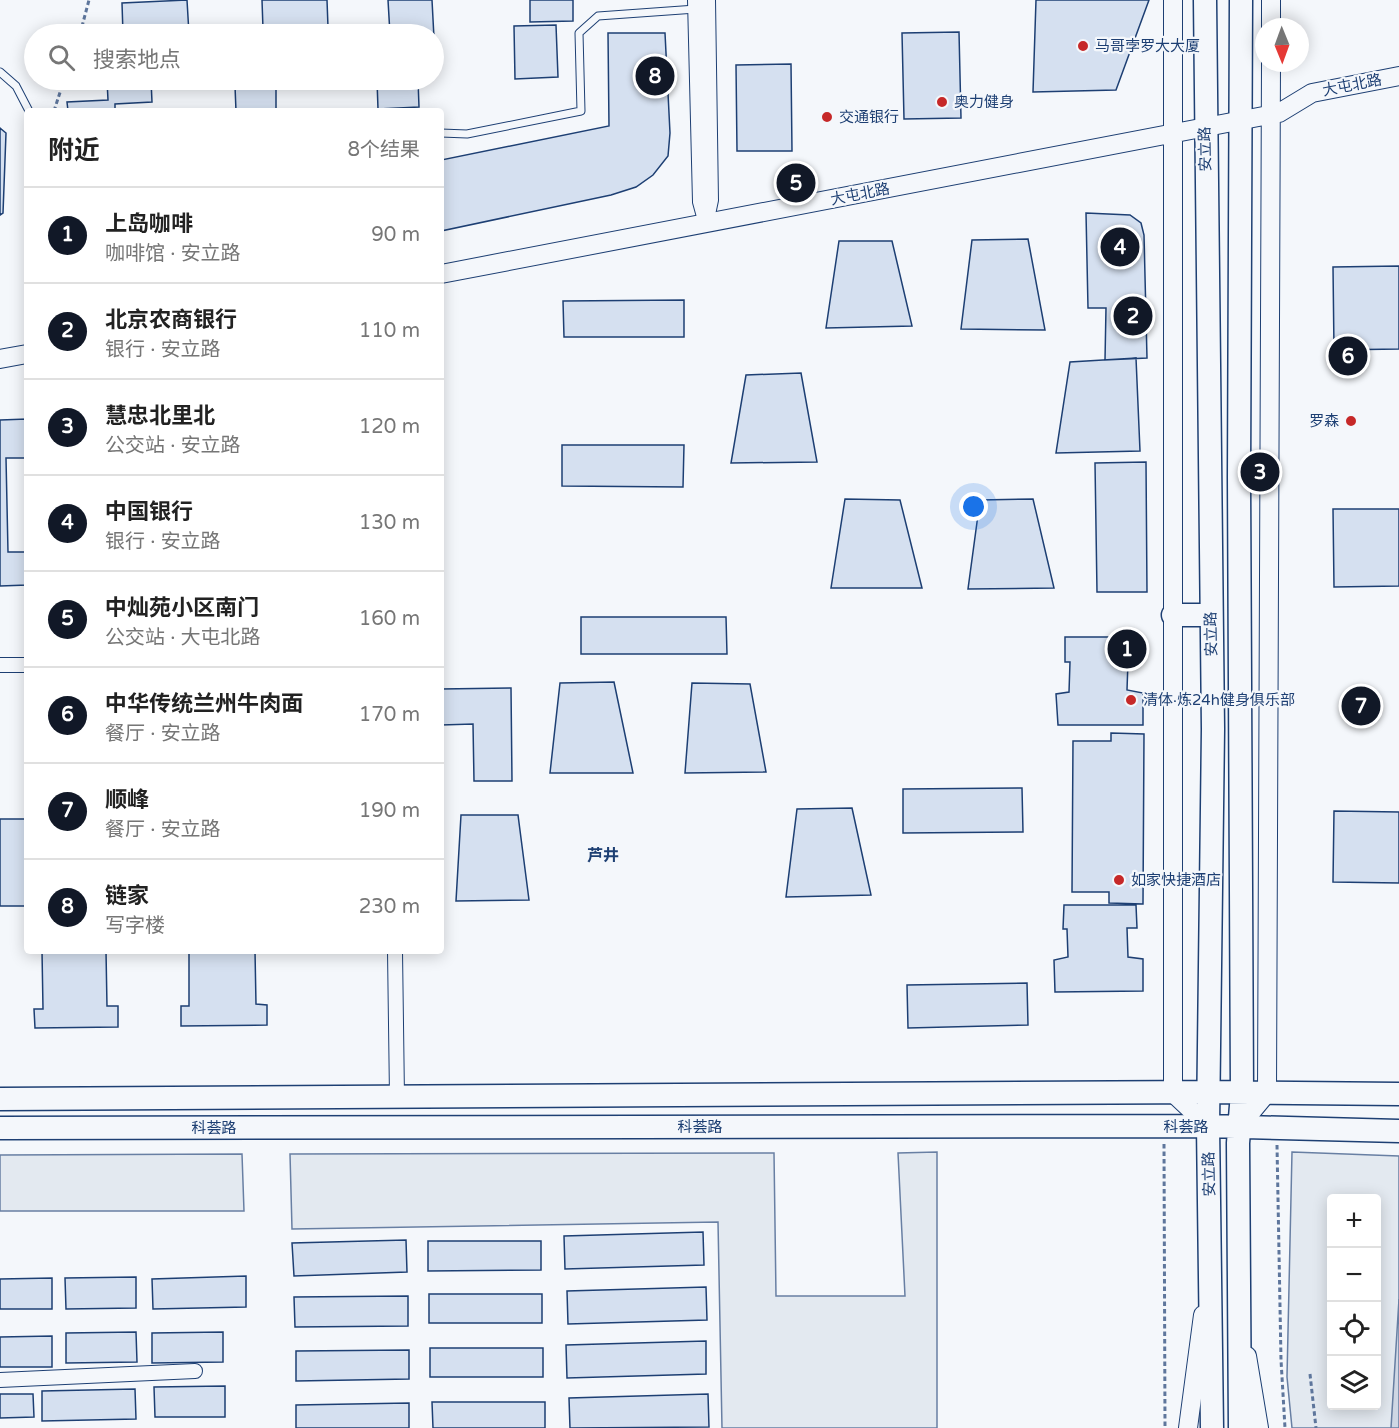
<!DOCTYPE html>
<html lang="zh">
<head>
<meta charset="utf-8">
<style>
	body { margin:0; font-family:"Varela Round","Noto Sans SC",sans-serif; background:#f2f2f2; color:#222 }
	.controls { position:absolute; right:18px; bottom:18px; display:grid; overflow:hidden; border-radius:6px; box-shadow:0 3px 15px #0003 }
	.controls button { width:54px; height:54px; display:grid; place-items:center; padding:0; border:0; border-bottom:2px solid #e0e0e0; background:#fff; color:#222; font:30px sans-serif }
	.compass { position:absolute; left:1255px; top:18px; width:54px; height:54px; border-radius:50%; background:#fff; box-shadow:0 3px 15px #0003; rotate:179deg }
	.you { position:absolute; left:974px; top:507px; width:21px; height:21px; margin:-15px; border:4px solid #fff; border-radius:50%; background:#1a73e8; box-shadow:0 0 0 9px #1a73e833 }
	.badge { display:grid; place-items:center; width:39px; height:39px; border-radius:50%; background:#111827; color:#fff; font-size:20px; font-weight:700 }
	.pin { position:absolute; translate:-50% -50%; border:3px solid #fff; box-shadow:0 2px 6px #0006 }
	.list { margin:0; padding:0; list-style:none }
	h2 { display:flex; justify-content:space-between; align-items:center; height:78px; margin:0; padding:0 24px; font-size:26px }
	h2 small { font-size:20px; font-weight:400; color:#767676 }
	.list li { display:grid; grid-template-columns:39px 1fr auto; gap:18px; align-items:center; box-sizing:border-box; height:96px; padding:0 24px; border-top:2px solid #e0e0e0 }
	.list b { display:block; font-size:22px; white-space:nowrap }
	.list p { margin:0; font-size:20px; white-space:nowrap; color:#767676 }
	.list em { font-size:20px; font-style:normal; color:#767676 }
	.icon { flex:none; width:33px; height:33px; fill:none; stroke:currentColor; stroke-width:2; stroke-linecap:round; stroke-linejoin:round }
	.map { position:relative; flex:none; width:1399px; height:1428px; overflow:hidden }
	.search { position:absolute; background:#fff; box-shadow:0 3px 15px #0003; left:24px; top:24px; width:420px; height:66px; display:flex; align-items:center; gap:15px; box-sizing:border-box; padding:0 21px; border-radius:33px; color:#767676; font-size:22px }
	.panel { position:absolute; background:#fff; box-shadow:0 3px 15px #0003; left:24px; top:108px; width:420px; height:846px; border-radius:6px }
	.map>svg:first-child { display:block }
	.green { fill:#e3e9f0; stroke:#687fa3; stroke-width:1.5; fill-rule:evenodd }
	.water { fill:#cfd7e4; stroke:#687fa3; stroke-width:1.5 }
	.building { fill:#d5e0f0; stroke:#1d3f73; stroke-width:1.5 }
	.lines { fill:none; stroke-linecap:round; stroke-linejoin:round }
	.service-casing { stroke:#1d3f73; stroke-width:9 }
	.minor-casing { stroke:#1d3f73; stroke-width:16 }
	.tertiary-casing { stroke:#1d3f73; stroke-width:20 }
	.primary-casing { stroke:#1d3f73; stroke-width:25 }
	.path { stroke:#5e769c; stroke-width:3; stroke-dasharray:4.5 3; stroke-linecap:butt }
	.service { stroke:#f4f7fb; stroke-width:7 }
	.minor { stroke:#f4f7fb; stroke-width:14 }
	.tertiary { stroke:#f4f7fb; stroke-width:18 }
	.primary { stroke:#f4f7fb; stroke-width:22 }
	.poi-dot { fill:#c62828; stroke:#f4f7fb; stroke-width:2 }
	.labels { text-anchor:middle; stroke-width:4.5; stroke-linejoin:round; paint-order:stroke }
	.poi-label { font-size:15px; fill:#1d3f73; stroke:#f4f7fb; text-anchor:start }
	.street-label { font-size:15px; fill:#1d3f73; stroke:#f4f7fb }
	.neighbourhood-label { font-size:16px; font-weight:bold; fill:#1d3f73; stroke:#f4f7fb }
</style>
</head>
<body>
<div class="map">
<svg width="1399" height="1428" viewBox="0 0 1399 1428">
	<rect width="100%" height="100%" fill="#f4f7fb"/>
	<path class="green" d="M937 1152V1428H722L718 1222 292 1229 290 1154 774 1153 776 1296H905L898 1153Z
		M1292 1152 1399 1156V1428H1292L1287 1377ZM1332 1198H1376V1406H1332Z
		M242 1154 244 1211H0V1155Z"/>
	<path class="water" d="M1399 1299V1428H1391Z"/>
	<path class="building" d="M187 0 189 34H123L122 3Z
		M262 0H327L328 27 291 28V34H250L249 30 263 29Z
		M388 0H432L434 38V34H390Z
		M530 0H573V21L530 22Z
		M1036 0H1149L1116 90 1033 92Z
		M556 25 558 77 515 79 514 26Z
		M959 32 961 118 904 119 902 33Z
		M608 33H665L670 133 668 156 653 175 636 187 611 195 441 231V160L609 126Z
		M791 64 792 151H737L736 65Z
		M107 80H151L152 102 115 104V111H68L67 102 108 100Z
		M251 80H276V111H236L235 86 251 85Z
		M377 80H418L419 107 378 109Z
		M0 128 6 133 3 213 0 215Z
		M1086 213 1130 215 1141 223 1144 235 1147 358 1105 360 1106 308H1088Z
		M1028 239 1045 330 961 329 972 240Z
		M839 241H892L912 326 826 328Z
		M1399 266V349L1334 350 1333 267Z
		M684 300V337H564L563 301Z
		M1136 358 1140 451 1056 453 1070 362Z
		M801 373 817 462 731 463 746 375Z
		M27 419V458H6L8 552H27V585L0 586V420Z
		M562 445H684L683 487 562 486Z
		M1146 462 1147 592H1097L1095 463Z
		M845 499 900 500 922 588H831Z
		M1033 499 1054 588 968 589 980 500Z
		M1333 509H1399V586L1334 587Z
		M581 617H726L727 654H581Z
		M1065 637H1136L1137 661H1128L1127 690 1143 693V725H1058L1056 694 1069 692 1070 662H1065Z
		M614 682 633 773H550L560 683Z
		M692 683 750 684 766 772 685 773Z
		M511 688 512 781H474L473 724 441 725V689Z
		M1111 733 1144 734 1143 904 1109 903V892H1072L1073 741H1111Z
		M1022 788 1023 832 903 833V789Z
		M852 808 871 895 786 897 797 809Z
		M1334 811 1399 812V883L1333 882Z
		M461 815H518L529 900 456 901Z
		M0 819H27V906H0Z
		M1064 905H1136L1137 928H1127L1128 957 1143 959V991L1055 992 1054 960 1068 957 1067 929H1063Z
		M42 951H106L107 1006H118V1027L35 1028 34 1009H43Z
		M189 951H255L256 1004 267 1005V1025L181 1026V1006H189Z
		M1027 983 1028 1025 908 1028 907 985Z
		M703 1232 704 1265 565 1269 564 1236Z
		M406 1240 407 1272 294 1276 292 1243Z
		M428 1241H541V1270L428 1271Z
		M246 1276V1307L153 1309 152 1279Z
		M136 1277V1308L66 1309 65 1278Z
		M52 1278V1309H0V1279Z
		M706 1287 707 1320 568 1324 567 1291Z
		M429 1294H542V1323H429Z
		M408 1296V1326L295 1327 294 1297Z
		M136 1332 137 1362 66 1363V1333Z
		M223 1332V1362L152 1363V1333Z
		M52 1336V1367H0V1337Z
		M706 1341V1374L567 1378 566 1345Z
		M430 1348H543V1377H430Z
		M409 1350V1379L296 1381V1351Z
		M225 1386V1417H155L154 1387Z
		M135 1389 136 1419 42 1421V1391Z
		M0 1394H33L34 1417 0 1418Z
		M708 1394 709 1427 570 1428 569 1398Z
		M432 1402H545V1428H433Z
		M409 1403V1428H296V1405Z"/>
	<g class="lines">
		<defs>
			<path id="service" d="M0 72 16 86 29 111
				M441 133 467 134 581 111 579 33 598 16 696 9"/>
			<path id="minor" d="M695 0 700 202 706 224
				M707 219 711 200 708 0
				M0 665H27
				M395 951 397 1097
				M0 1380 195 1371"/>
			<path id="tertiary" d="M1173 0V1093L1208 1126
				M1271 27V0
				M441 274 1279 113 1312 93 1399 76
				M0 359 27 354
				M1238 1128 1267 1093 1271 63
				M1247 1356 1259 1428
				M1188 1428 1203 1315"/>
			<path id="primary" d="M1205 0 1213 729 1208 1126 1212 1428
				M1173 615H1210
				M0 1099 1209 1092 1399 1094
				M0 1128 1208 1126 1399 1131
				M1240 1428 1238 1143 1242 1093 1239 477 1241 0"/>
		</defs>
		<use href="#service" class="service-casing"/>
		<use href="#minor" class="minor-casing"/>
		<use href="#tertiary" class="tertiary-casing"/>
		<use href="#primary" class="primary-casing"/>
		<path class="path" d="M80 34 89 0
			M54 111 64 80
			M1164 1144 1165 1428
			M1277 1145 1281 1360 1285 1428
			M1310 1374 1316 1428"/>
		<use href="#service" class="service"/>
		<use href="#minor" class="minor"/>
		<use href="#tertiary" class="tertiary"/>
		<use href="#primary" class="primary"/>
	</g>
	<g class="poi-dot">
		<circle cx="1083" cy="46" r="6"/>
		<circle cx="942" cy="102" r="6"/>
		<circle cx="827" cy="117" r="6"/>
		<circle cx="1351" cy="421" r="6"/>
		<circle cx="1131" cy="700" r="6"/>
		<circle cx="1119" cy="880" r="6"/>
	</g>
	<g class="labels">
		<g class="poi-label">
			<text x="1095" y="51">马哥孛罗大大厦</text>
			<text x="954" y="107">奥力健身</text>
			<text x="839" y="122">交通银行</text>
			<text x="1339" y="426" text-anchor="end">罗森</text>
			<text x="1143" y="705">清体·炼24h健身俱乐部</text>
			<text x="1131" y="885">如家快捷酒店</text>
		</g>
		<g class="street-label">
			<text transform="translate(1352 85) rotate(-11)" y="5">大屯北路</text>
			<text transform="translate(1205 149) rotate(-91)" y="5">安立路</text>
			<text transform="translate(860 194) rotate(-11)" y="5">大屯北路</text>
			<text transform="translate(1211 634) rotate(-91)" y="5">安立路</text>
			<text x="700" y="1132">科荟路</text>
			<text x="1186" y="1132">科荟路</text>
			<text x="214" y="1133">科荟路</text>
			<text transform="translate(1209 1174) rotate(-91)" y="5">安立路</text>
		</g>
		<g class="neighbourhood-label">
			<text x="603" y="861">芦井</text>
		</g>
	</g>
</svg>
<div class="controls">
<button>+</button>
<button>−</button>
<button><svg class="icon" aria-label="locate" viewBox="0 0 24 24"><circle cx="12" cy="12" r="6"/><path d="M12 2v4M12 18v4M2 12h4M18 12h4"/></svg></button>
<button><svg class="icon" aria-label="layers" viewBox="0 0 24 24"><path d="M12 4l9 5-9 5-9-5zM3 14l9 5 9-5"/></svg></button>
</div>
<svg class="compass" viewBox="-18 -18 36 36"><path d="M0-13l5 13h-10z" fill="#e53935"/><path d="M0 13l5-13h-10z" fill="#767676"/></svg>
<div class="you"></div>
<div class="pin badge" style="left:1127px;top:649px">1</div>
<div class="pin badge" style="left:1133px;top:316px">2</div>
<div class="pin badge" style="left:1260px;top:472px">3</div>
<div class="pin badge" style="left:1120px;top:247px">4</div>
<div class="pin badge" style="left:796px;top:183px">5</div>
<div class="pin badge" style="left:1348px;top:356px">6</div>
<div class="pin badge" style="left:1361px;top:706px">7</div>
<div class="pin badge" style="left:655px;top:76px">8</div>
<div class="search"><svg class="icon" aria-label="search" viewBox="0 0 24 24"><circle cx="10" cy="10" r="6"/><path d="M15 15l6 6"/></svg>搜索地点</div>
<section class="panel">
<h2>附近<small>8个结果</small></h2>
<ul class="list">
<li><span class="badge">1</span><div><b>上岛咖啡</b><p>咖啡馆 · 安立路</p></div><em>90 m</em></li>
<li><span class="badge">2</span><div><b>北京农商银行</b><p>银行 · 安立路</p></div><em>110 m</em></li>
<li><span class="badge">3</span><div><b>慧忠北里北</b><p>公交站 · 安立路</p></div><em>120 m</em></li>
<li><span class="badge">4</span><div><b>中国银行</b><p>银行 · 安立路</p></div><em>130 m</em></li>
<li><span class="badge">5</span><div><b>中灿苑小区南门</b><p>公交站 · 大屯北路</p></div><em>160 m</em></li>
<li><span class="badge">6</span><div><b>中华传统兰州牛肉面</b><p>餐厅 · 安立路</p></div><em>170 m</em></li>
<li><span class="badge">7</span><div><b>顺峰</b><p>餐厅 · 安立路</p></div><em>190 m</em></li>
<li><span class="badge">8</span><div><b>链家</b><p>写字楼</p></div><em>230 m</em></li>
</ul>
</section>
</div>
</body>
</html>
